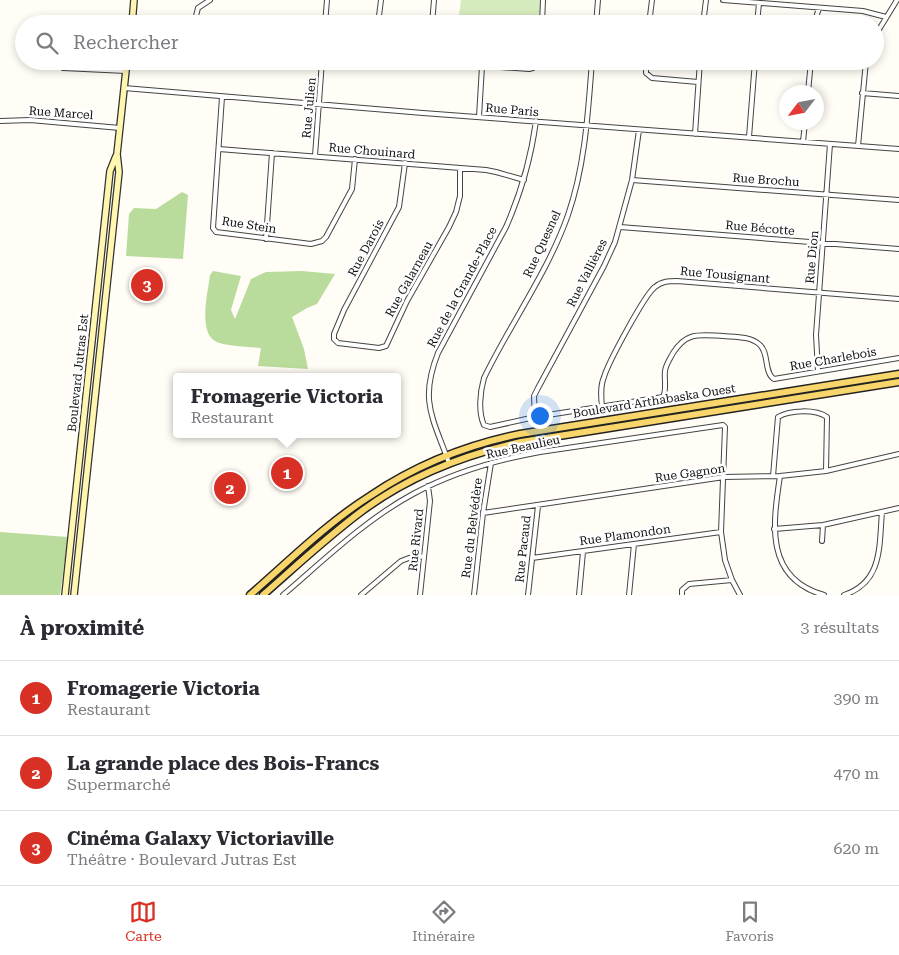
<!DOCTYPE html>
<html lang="fr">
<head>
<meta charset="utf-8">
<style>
	body { margin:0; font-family:"Roboto Serif",serif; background:#f7f7f7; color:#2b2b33 }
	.compass { position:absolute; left:779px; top:85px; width:45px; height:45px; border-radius:50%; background:#fff; box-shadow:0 2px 8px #0003; rotate:238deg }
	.you { position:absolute; left:539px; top:415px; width:18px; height:18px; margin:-12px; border:4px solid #fff; border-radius:50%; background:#1a73e8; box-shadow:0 0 0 8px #1a73e833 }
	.badge { display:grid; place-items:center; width:32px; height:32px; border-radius:50%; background:#d93025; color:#fff; font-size:16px; font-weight:700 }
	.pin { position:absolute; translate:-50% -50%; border:2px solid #fff; box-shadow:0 1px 5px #0006 }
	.popup { position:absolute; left:173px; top:373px; width:228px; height:65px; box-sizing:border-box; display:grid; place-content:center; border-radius:5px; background:#fff; filter:drop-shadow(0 1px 4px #0005); font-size:16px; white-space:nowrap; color:#7c7c81 }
	.popup b { font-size:19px; color:#2b2b33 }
	.popup::after { content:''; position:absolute; left:50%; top:100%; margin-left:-10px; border:10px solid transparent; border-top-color:#fff }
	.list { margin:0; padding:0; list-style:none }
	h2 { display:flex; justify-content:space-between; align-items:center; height:65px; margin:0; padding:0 20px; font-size:21px }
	h2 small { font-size:16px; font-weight:400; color:#7c7c81 }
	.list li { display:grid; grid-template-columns:32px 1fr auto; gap:15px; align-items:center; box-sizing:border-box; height:75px; padding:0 20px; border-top:1px solid #e1e1e2 }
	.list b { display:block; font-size:19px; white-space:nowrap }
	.list p { margin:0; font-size:16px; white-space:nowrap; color:#7c7c81 }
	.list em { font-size:16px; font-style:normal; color:#7c7c81 }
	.icon { flex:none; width:28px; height:28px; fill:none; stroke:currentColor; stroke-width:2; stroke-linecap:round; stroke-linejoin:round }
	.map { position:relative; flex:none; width:899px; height:595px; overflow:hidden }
	.search { position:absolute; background:#fff; box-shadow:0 2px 8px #0003; left:15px; right:15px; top:15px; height:55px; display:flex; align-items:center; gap:12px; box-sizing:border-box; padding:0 18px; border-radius:28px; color:#7c7c81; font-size:19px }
	.sheet { height:290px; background:#fff }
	nav { display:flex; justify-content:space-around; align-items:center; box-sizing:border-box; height:70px; border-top:1px solid #e1e1e2; background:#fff; font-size:14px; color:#7c7c81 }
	nav a { display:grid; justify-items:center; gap:2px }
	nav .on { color:#d93025 }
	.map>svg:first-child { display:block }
	.green { fill:#d5ebbd }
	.forest { fill:#b9dc9c }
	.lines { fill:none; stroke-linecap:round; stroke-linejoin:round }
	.street-casing { stroke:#444; stroke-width:6 }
	.secondary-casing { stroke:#333; stroke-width:8 }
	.primary-casing { stroke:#222; stroke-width:9 }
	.street { stroke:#fff; stroke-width:4 }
	.secondary { stroke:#fff6b0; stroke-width:5.5 }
	.primary { stroke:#f9d66b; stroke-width:6 }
	.labels { text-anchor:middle; stroke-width:5; stroke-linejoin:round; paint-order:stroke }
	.street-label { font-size:12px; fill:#111; stroke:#fff }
</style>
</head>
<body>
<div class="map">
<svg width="899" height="595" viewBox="0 0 899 595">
	<rect width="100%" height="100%" fill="#fffdf5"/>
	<path class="green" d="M461 0H543L542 24H458Z
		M454 61H538L533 68 454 64Z"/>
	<path class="forest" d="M182 192 188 195 183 259 126 256 129 214 134 208 156 209Z
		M213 271 241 276 231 310 235 319 251 279 266 272 302 271 335 274 317 304 307 308 292 317 304 349 308 369 258 366 261 348C252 347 222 346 215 341 198 331 208 292 210 275Z
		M0 532 68 537 60 595H0Z"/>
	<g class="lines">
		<defs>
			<path id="street" d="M723 0 863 11 886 17
				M194 24 198 8 210 0
				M325 24 327 0
				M378 24 381 0
				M432 24 434 0
				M542 24 543 0
				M596 24 598 0
				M649 24 652 0
				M703 24 706 0
				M757 24 759 3
				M814 24 819 8
				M875 36 897 0
				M419 61 529 69 533 68 538 61
				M592 61C588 113 585 166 568 215 548 272 510 324 484 378 480 392 478 412 484 425L490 427 535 417 663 397C667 390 664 379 665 371 666 364 670 359 673 353 687 331 700 335 723 336 735 337 751 336 760 345 769 353 764 373 774 379L899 358
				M646 61V73L652 78 698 82
				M63 68 126 71
				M124 88 423 113 899 149
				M808 92 811 61
				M862 93 899 96
				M222 97 213 228 216 232 311 244 322 241 326 237 352 189 355 159
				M479 117 482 66
				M0 121 30 120 120 128
				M695 134 700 61
				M749 137 755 61
				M803 142 805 122
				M858 146 866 61
				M219 149 486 170 496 172 524 180
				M315 156 322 61
				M405 163 399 207 344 310 334 334V339L338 343 379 348 386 346 407 301 449 227 456 212 460 196V169
				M632 180 899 200
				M620 227 899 249
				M266 239 272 153
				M818 371 816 335 830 144
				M602 407C601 397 600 386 604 377 608 363 645 294 655 287 662 281 669 281 677 281L899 299
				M535 417 534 396 538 388 604 266 615 242 632 180 639 130
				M449 463C433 418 419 401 438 353L506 227C521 193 531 158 536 121
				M773 476 778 417C790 410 815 409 827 417L826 471
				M780 476C773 523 764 578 824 595
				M483 513 724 477 780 476 826 471 899 454
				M774 529 823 525 899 508
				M822 541 823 525
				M532 558 721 532
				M283 595C324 560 365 520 413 494 452 473 496 460 540 452L723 425 725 427 721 532 725 560 732 580 740 595
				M361 595 401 561 409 558 424 556
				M420 595 430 501 428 486
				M474 595 483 513 491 463
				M528 595 538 506
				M579 595 583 552
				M629 595 634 544
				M682 595V590L689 584 732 580
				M844 595C883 582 879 546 882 512"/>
			<path id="secondary" d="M132 24 134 0
				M65 595 110 171 116 156
				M74 595 119 172 117 154 127 61"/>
			<path id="primary" d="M250 595C288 562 327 523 370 496 416 465 466 445 520 434L899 374
				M263 595C295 567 327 537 362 511 409 476 463 455 521 442L899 382"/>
		</defs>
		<use href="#street" class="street-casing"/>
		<use href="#secondary" class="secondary-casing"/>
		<use href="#primary" class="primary-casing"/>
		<use href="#street" class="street"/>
		<use href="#secondary" class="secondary"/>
		<use href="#primary" class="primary"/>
	</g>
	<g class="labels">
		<g class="street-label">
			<text transform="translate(309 108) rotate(-85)" y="4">Rue Julien</text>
			<text transform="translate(512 110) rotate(5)" y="4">Rue Paris</text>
			<text transform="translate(61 113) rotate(4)" y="4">Rue Marcel</text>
			<text transform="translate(372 151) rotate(5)" y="4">Rue Chouinard</text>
			<text transform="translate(766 180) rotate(4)" y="4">Rue Brochu</text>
			<text transform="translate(249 225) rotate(9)" y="4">Rue Stein</text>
			<text transform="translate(760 228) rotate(5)" y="4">Rue Bécotte</text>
			<text transform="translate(542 244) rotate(-65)" y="4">Rue Quesnel</text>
			<text transform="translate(366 248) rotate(-62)" y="4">Rue Darois</text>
			<text transform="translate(812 257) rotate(-85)" y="4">Rue Dion</text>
			<text transform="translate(587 273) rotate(-63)" y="4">Rue Vallières</text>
			<text transform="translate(725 275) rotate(5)" y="4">Rue Tousignant</text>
			<text transform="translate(409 279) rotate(-61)" y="4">Rue Galarneau</text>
			<text transform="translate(462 287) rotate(-62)" y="4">Rue de la Grande-Place</text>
			<text transform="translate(833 359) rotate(-10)" y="4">Rue Charlebois</text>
			<text transform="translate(78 373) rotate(-84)" y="4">Boulevard Jutras Est</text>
			<text transform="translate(654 401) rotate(-9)" y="4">Boulevard Arthabaska Ouest</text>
			<text transform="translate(523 447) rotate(-12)" y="4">Rue Beaulieu</text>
			<text transform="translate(690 473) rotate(-8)" y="4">Rue Gagnon</text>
			<text transform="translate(472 528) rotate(-83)" y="4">Rue du Belvédère</text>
			<text transform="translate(625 535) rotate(-8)" y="4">Rue Plamondon</text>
			<text transform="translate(416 540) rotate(-84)" y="4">Rue Rivard</text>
			<text transform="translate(523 549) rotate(-84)" y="4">Rue Pacaud</text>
		</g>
	</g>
</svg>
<svg class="compass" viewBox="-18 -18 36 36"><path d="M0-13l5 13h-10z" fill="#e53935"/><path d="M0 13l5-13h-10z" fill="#7c7c81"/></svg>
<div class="you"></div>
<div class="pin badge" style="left:287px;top:473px">1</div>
<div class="popup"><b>Fromagerie Victoria</b>Restaurant</div>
<div class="pin badge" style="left:230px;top:488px">2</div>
<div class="pin badge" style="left:147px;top:285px">3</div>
<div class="search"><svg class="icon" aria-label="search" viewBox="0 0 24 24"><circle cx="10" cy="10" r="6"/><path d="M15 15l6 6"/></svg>Rechercher</div>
</div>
<section class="sheet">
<h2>À proximité<small>3 résultats</small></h2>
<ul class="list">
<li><span class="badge">1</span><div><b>Fromagerie Victoria</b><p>Restaurant</p></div><em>390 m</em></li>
<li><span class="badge">2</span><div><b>La grande place des Bois-Francs</b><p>Supermarché</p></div><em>470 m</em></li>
<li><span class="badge">3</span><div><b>Cinéma Galaxy Victoriaville</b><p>Théâtre · Boulevard Jutras Est</p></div><em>620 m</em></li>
</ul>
</section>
<nav>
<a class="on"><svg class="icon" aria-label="map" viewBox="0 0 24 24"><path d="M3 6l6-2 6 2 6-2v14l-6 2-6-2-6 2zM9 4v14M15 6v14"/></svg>Carte</a>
<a><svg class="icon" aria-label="directions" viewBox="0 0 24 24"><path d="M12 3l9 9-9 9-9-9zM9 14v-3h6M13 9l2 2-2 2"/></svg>Itinéraire</a>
<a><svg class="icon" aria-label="saved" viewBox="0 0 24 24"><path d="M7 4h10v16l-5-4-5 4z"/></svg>Favoris</a>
</nav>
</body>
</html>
